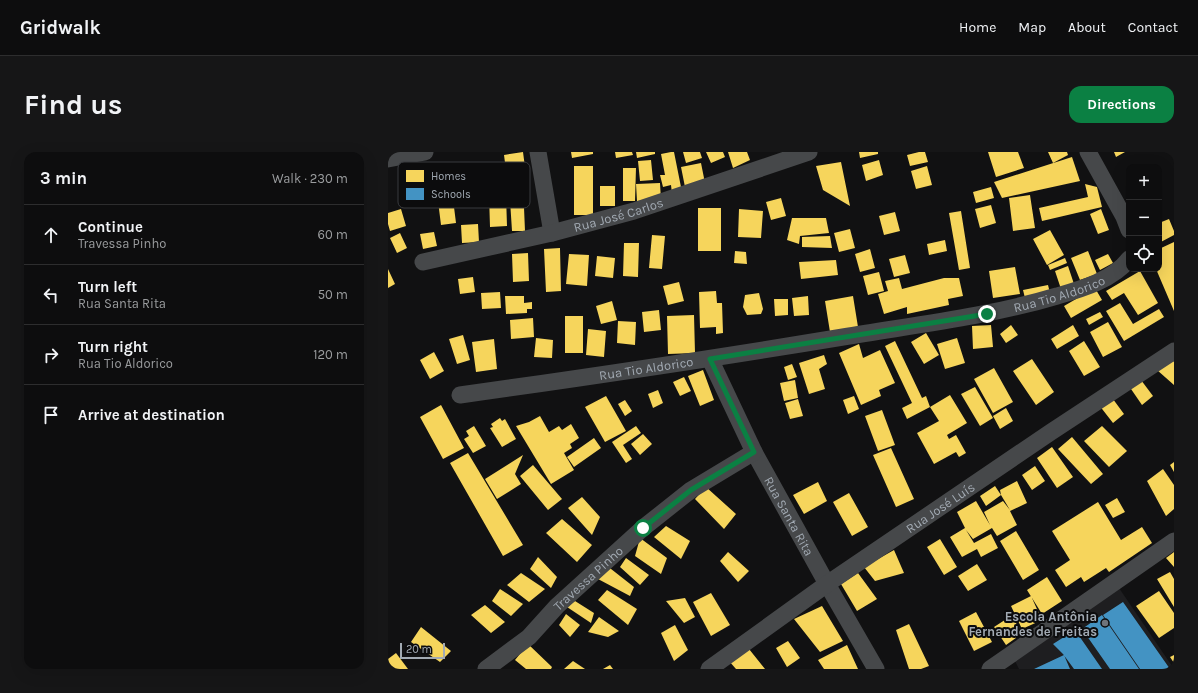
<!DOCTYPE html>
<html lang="en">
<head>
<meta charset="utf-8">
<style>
	body { margin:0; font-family:Karla,sans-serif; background:#161617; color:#f1f3f6 }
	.controls { position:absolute; right:12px; top:12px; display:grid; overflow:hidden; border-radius:8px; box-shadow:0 4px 16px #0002 }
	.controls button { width:36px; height:36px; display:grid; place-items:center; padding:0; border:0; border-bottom:1px solid #2d2d2e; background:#0d0d0e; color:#f1f3f6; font:20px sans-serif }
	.scale { position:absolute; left:12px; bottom:10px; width:45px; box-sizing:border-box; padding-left:4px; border:2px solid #a2aab3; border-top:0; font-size:11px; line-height:14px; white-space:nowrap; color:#a2aab3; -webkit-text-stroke:3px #0c0c0d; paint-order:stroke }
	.stop { position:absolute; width:12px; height:12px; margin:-9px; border:3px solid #0b8043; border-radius:50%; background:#fff }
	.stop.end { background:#0b8043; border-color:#fff; box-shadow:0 1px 4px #0008 }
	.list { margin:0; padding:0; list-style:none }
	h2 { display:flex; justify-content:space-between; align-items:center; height:52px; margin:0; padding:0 16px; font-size:17px }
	h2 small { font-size:13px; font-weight:400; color:#9a9c9e }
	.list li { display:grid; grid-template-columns:26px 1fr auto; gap:12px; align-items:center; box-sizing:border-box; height:60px; padding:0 16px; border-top:1px solid #2d2d2e }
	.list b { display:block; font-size:15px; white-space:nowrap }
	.list p { margin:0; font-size:13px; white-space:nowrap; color:#9a9c9e }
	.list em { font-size:13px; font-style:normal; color:#9a9c9e }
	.icon { flex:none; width:22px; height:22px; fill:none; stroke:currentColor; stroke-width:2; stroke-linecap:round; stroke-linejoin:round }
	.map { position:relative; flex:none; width:786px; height:517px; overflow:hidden; border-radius:12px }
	header { display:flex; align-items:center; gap:24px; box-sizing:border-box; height:56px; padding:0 20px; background:#0d0d0e; border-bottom:1px solid #2d2d2e }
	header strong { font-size:19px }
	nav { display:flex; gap:22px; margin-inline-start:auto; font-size:14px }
	.intro { display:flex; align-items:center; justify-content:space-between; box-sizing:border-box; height:96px; padding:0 24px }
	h1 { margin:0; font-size:28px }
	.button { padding:10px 18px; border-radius:12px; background:#0b8043; color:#fff; font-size:14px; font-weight:700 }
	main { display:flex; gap:24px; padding:0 24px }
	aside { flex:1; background:#0d0d0e; border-radius:12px; box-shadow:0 4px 16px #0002 }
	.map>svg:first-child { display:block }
	.built { fill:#1e1e20 }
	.homes { fill:#f6d55c }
	.schools { fill:#4393c3 }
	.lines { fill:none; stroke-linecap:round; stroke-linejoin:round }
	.minor { stroke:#46484a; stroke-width:17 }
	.route { stroke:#0b8043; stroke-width:5 }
	.poi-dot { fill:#6f747b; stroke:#0c0c0d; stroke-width:1.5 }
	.labels { text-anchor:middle; stroke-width:4; stroke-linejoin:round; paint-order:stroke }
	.street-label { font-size:13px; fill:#a2aab3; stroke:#0c0c0d }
	.poi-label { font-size:13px; font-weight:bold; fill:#a2aab3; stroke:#0c0c0d; text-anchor:end }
	.key { fill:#0c0c0d; stroke:#393b3f; stroke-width:1 }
	.key-label { font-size:11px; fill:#a2aab3 }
</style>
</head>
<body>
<header>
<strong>Gridwalk</strong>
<nav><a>Home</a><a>Map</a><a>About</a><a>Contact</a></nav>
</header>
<div class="intro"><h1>Find us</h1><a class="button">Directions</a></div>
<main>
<aside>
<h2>3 min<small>Walk · 230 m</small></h2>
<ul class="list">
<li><svg class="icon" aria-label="ahead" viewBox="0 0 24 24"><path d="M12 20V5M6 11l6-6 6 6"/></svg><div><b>Continue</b><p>Travessa Pinho</p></div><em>60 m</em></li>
<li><svg class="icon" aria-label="left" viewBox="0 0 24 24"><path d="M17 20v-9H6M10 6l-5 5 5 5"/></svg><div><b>Turn left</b><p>Rua Santa Rita</p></div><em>50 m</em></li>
<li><svg class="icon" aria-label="right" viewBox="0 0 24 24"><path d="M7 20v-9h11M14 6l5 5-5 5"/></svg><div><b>Turn right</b><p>Rua Tio Aldorico</p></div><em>120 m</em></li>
<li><svg class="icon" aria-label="arrive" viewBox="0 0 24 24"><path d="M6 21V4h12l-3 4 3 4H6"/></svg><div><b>Arrive at destination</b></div></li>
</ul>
</aside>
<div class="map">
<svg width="786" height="517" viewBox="0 0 786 517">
	<rect width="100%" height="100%" fill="#111112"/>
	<path class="built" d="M731 436 786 517H631L626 507Z"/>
	<path class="homes" d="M135 0 138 23 119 26 116 3Z
		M183 0H205V2L184 6Z
		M227 0H244L245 3 228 6Z
		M248 0H267V2L249 6Z
		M283 0H286L294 40 284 42 283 33 275 35 272 23H277L273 2Z
		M295 0H312L314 6 298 11Z
		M318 0H335L337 5 323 11Z
		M340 0H359L362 8 345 16Z
		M471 0H490V2L472 6Z
		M531 0H537L540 10 522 14 519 3Z
		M600 0H630L636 16 608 25Z
		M660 0H679L680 3 665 11Z
		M726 0H737L728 5Z
		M684 5 692 29 614 46 606 30Z
		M263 8 265 28 252 29 250 9Z
		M491 8 495 23 478 29 474 13Z
		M453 10 462 54 435 38 428 14Z
		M313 11 317 31 297 35 293 15Z
		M186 14H205V63H186Z
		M539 14 544 33 528 37 523 19Z
		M235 16H248L247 49H235Z
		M272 31 273 48 249 49 248 32Z
		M135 32 137 79H124L121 33Z
		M697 32 709 35 714 55 654 69 651 56 700 45Z
		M212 34H227V54H212Z
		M603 35 606 46 588 51 585 40Z
		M101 43H118L119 74 102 75Z
		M642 43 647 76 625 79 621 46Z
		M393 46 398 64 383 68 378 50Z
		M65 47 68 71 53 73 50 49Z
		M603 53 608 71 592 76 587 57Z
		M310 56H333V99H310Z
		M13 57 18 74 2 79 0 72V61Z
		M351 57 375 59 373 86 350 85Z
		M713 57 721 78 710 82 702 62Z
		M573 59 582 116 571 118 561 61Z
		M507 60 512 79 496 83 491 64Z
		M404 66H438L441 81 412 84 411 92 399 88Z
		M781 67 786 79V83L771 91V71Z
		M90 72 91 90 74 91 73 73Z
		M462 77 467 96 451 100 446 81Z
		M662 78 676 103 659 113 645 87Z
		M46 80 49 94 35 97 32 82Z
		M12 81 19 96 9 101 2 86Z
		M264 83 277 84 274 117 261 116Z
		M442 84 444 96 414 95V85Z
		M557 88 559 99 541 103 539 92Z
		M786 90V159L768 117H771V97Z
		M236 91H251L250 125 235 124Z
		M172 96 173 139 158 140 156 97Z
		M482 97 487 116 472 120 467 102Z
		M347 99 358 100 359 112 346 111Z
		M700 99 709 122 692 128 683 106Z
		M140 101 141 129 125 130 124 102Z
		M181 102 201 103 199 134 178 132Z
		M720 102 725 111 712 118 707 108Z
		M517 103 522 121 506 125 501 107Z
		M209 104 227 106 225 126 207 124Z
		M677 106 679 111 662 118 660 113Z
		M448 108 450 123 413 127 411 110Z
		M680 114 686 132 673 137 667 119Z
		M627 115 632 142 605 146 601 119Z
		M0 117 7 132 0 136Z
		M752 119 770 151 750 163 736 141 724 148 718 139Z
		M491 120 496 139 480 143 475 124Z
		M85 125 87 140 72 142 70 127Z
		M511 126 514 137 556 126H571L575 144 560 147 561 153 519 162V155L496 162 490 142 500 139 497 129Z
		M291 130 296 149 280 153 275 134Z
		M660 133 662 141 637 146 635 138Z
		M707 136 714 148 683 166 676 154Z
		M328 139 329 151H334L335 181 328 182V175L312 176 311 140Z
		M112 140 113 156 94 157 93 141Z
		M371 141 375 157 373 162 359 163 355 155 357 143Z
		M117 144H136V151L144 150V157H139V161L118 162Z
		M420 144 421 163 406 164 404 146Z
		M465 144 470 175 442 180 437 149Z
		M386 147H400V163L387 164Z
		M224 149 229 168 213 172 208 154Z
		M732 151 745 172 771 157 776 165 736 189 718 159Z
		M271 158 273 178 256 180 254 160Z
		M712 160 715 165 701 173 698 167Z
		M306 163 307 201 280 202 279 164Z
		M177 164H195V201H177Z
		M145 166 146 185 123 187 122 168Z
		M230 169 248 170 247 193 229 191Z
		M720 170 734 195 715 205 702 180Z
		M603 173 605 195 585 197 584 174Z
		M623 173 630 183 618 191 612 182Z
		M685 173 691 184 669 197 663 187Z
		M200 177 218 179 216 205 198 203Z
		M538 181 551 203 536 212 523 190Z
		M75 183 82 208 69 212 61 187Z
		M148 186 165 188 164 206 146 205Z
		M569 186 577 211 557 217 549 192Z
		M106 187 109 217 88 220 84 190Z
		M507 189 534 246 538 244 542 255 519 267 514 256 524 251 497 194Z
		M696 189 712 215 696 224 681 199Z
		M471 192 475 206 492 198 507 231 491 238 493 244 473 253 451 201Z
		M46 200 56 219 42 227 32 208Z
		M436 203 439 212 431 217 437 237 421 242 411 211Z
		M644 207 666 240 648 253 625 219Z
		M784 207 786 210V233L769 218Z
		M404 212 409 225 400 228 396 215Z
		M606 216 625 250 605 261 586 227Z
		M315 218 326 248 312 254 300 224Z
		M296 225 303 239 292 244 285 230Z
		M407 228 410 246 396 249 392 231Z
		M753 228 765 244 754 253 743 237Z
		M587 235 605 266 592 274 573 242Z
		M270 238 275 251 265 256 260 242Z
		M562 243 579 271 559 283 561 287 568 283 578 301 571 305 568 300 546 312 529 281 551 269 542 255Z
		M722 243 736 262 725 271 711 253Z
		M218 244 238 279 217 290 197 255Z
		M466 244 471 257 460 262 455 248Z
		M410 247 415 264 402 267 397 251Z
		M237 248 244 259 237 264 230 252Z
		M53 253 76 296 55 307 32 265Z
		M618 256 625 269 612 277 605 264Z
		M494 258 507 293 490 299 477 264Z
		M152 264 161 280 171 274 174 278 183 272 191 286 182 292 184 296 176 301 186 318 163 332 128 274 141 270Z
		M112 266 114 269 117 267 128 287 114 295 102 276 105 275 103 272Z
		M86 274 98 294 85 301 76 287 81 284 78 279Z
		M248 274 253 281 235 293 244 307 238 311 224 290Z
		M714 274 739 299 721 315 696 289Z
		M255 282 264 292 252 303 243 292Z
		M684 285 715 322 703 332 670 297Z
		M206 286 213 296 186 315 179 305Z
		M664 295 685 325 669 336 649 306Z
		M503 296 526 347 508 355 485 303Z
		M80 301 135 393 115 404 62 311Z
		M135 303 127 322 133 332 109 347 97 327Z
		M786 310V320L782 313Z
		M145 313 174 347 160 358 132 324Z
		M647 314 657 329 644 338 634 323Z
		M775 317 786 333V357L778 364 759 329Z
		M629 329 639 351 622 359 629 373 609 384 604 376 585 387 578 378 586 391 603 382 610 396 593 405 589 397 574 405 562 385 577 376 569 360 588 349 602 373 596 360 615 349 622 358 613 343 598 354 592 344 607 334 613 343 612 338Z
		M430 330 439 349 416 362 405 343Z
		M318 335 348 362 336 377 307 347Z
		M461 341 480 375 464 384 445 350Z
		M194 345 212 365 204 383 180 356Z
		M729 346 737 360 725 366 717 353Z
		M710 350 733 388 754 375 764 391 721 420 718 416 696 430 693 425 678 435 667 418 682 408 664 379Z
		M174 367 204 393 189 410 158 381Z
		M278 374 302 389 293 407 266 385Z
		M628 379 651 418 635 428 612 389Z
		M252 386 279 406 273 422 247 404Z
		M552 387 569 415 556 423 539 395Z
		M506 398 516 421 487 429 476 415Z
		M340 400 361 419 350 430 332 409Z
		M786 400V415L778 406Z
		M150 405 169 425 163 436 142 417Z
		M238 406 261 423 252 433 232 415Z
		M589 412 599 428 580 439 570 424Z
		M218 413 246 435 242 444 210 427Z
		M782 420 786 427V455L769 427Z
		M133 421 157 437 141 450 119 433Z
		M470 421 489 447 469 459 453 432Z
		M659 425 674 449 654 462 639 438Z
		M112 437 135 452 123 464 104 449Z
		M219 438 249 457 240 473 210 448Z
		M771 439 786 461V476L771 486 748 454Z
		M323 441 342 473 323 484 305 450Z
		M643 444 654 468 634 477 623 454Z
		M297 446 307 465 296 471 278 449Z
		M187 449 206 461 203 471 179 455Z
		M97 453 117 470 103 481 83 463Z
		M434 454 455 489 432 500 406 467Z
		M588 460 604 490 586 499 571 469Z
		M178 462 192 473 182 485 171 473Z
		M623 464 635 481 618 493 606 475Z
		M211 465 231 479 220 485 200 480Z
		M521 472 541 514 533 517H521L508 478Z
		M287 473 300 498 286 509 273 481Z
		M33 475 63 499 52 510 23 490Z
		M400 489 412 506 399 515 388 496Z
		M140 492 164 515 163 517H138L127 508Z
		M459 493 470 517H436L430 508Z
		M361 497 377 517H348L341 509Z
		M8 501 20 517H0V507Z
		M786 503V511L782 505Z
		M185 509 197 517H176Z
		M222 513 225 517H215Z"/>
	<path class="schools" d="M735 450 782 517H752L715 463Z
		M714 463 751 517H722L694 477Z
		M687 478 714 517H686L675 502 665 492Z
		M676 503 682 517H646Z"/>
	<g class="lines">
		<g class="minor">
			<path d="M150 0 164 81"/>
			<path d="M700 0 736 65 741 78"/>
			<path d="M0 7 37 0"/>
			<path id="s1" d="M35 110 164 81 246 59 421 0"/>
			<path id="s2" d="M322 207 366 300 439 432 488 517"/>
			<path id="s3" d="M72 243C200 225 328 206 455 185 526 173 599 165 669 144 693 137 725 128 741 107"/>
			<path id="s4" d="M98 517 141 485 169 454 255 376 303 338 366 300"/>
			<path id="s5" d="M321 517 439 432 663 280 786 199"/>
			<path d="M602 517 786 389"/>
		</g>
	</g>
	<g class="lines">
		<path class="route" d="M255 376 303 338 366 300 322 207 599 162"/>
	</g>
	<circle class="poi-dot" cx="717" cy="471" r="4"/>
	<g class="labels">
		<g class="street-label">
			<text dy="5" stroke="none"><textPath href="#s1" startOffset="201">Rua José Carlos</textPath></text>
			<text dy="5" stroke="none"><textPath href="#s3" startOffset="608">Rua Tio Aldorico</textPath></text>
			<text dy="5" stroke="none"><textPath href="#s3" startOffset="188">Rua Tio Aldorico</textPath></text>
			<text dy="5" stroke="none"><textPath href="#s5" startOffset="282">Rua José Luís</textPath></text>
			<text dy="5" stroke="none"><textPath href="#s2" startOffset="176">Rua Santa Rita</textPath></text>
			<text dy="5" stroke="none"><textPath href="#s4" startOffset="137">Travessa Pinho</textPath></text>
		</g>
		<g class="poi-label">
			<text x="709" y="469">Escola Antônia<tspan x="709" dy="15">Fernandes de Freitas</tspan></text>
		</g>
	</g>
	<rect x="10" y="10" width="132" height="46" rx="6" class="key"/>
	<rect x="18" y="18" width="18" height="12" fill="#f6d55c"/>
	<rect x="18" y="36" width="18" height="12" fill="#4393c3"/>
	<g class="key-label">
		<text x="43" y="28">Homes</text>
		<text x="43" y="46">Schools</text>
	</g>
</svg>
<div class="controls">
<button>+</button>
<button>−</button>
<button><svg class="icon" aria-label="locate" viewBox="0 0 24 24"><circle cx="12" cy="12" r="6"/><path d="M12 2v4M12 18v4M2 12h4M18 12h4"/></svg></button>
</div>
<div class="scale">20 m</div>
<div class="stop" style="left:255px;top:376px"></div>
<div class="stop end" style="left:599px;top:162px"></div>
</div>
</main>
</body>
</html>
